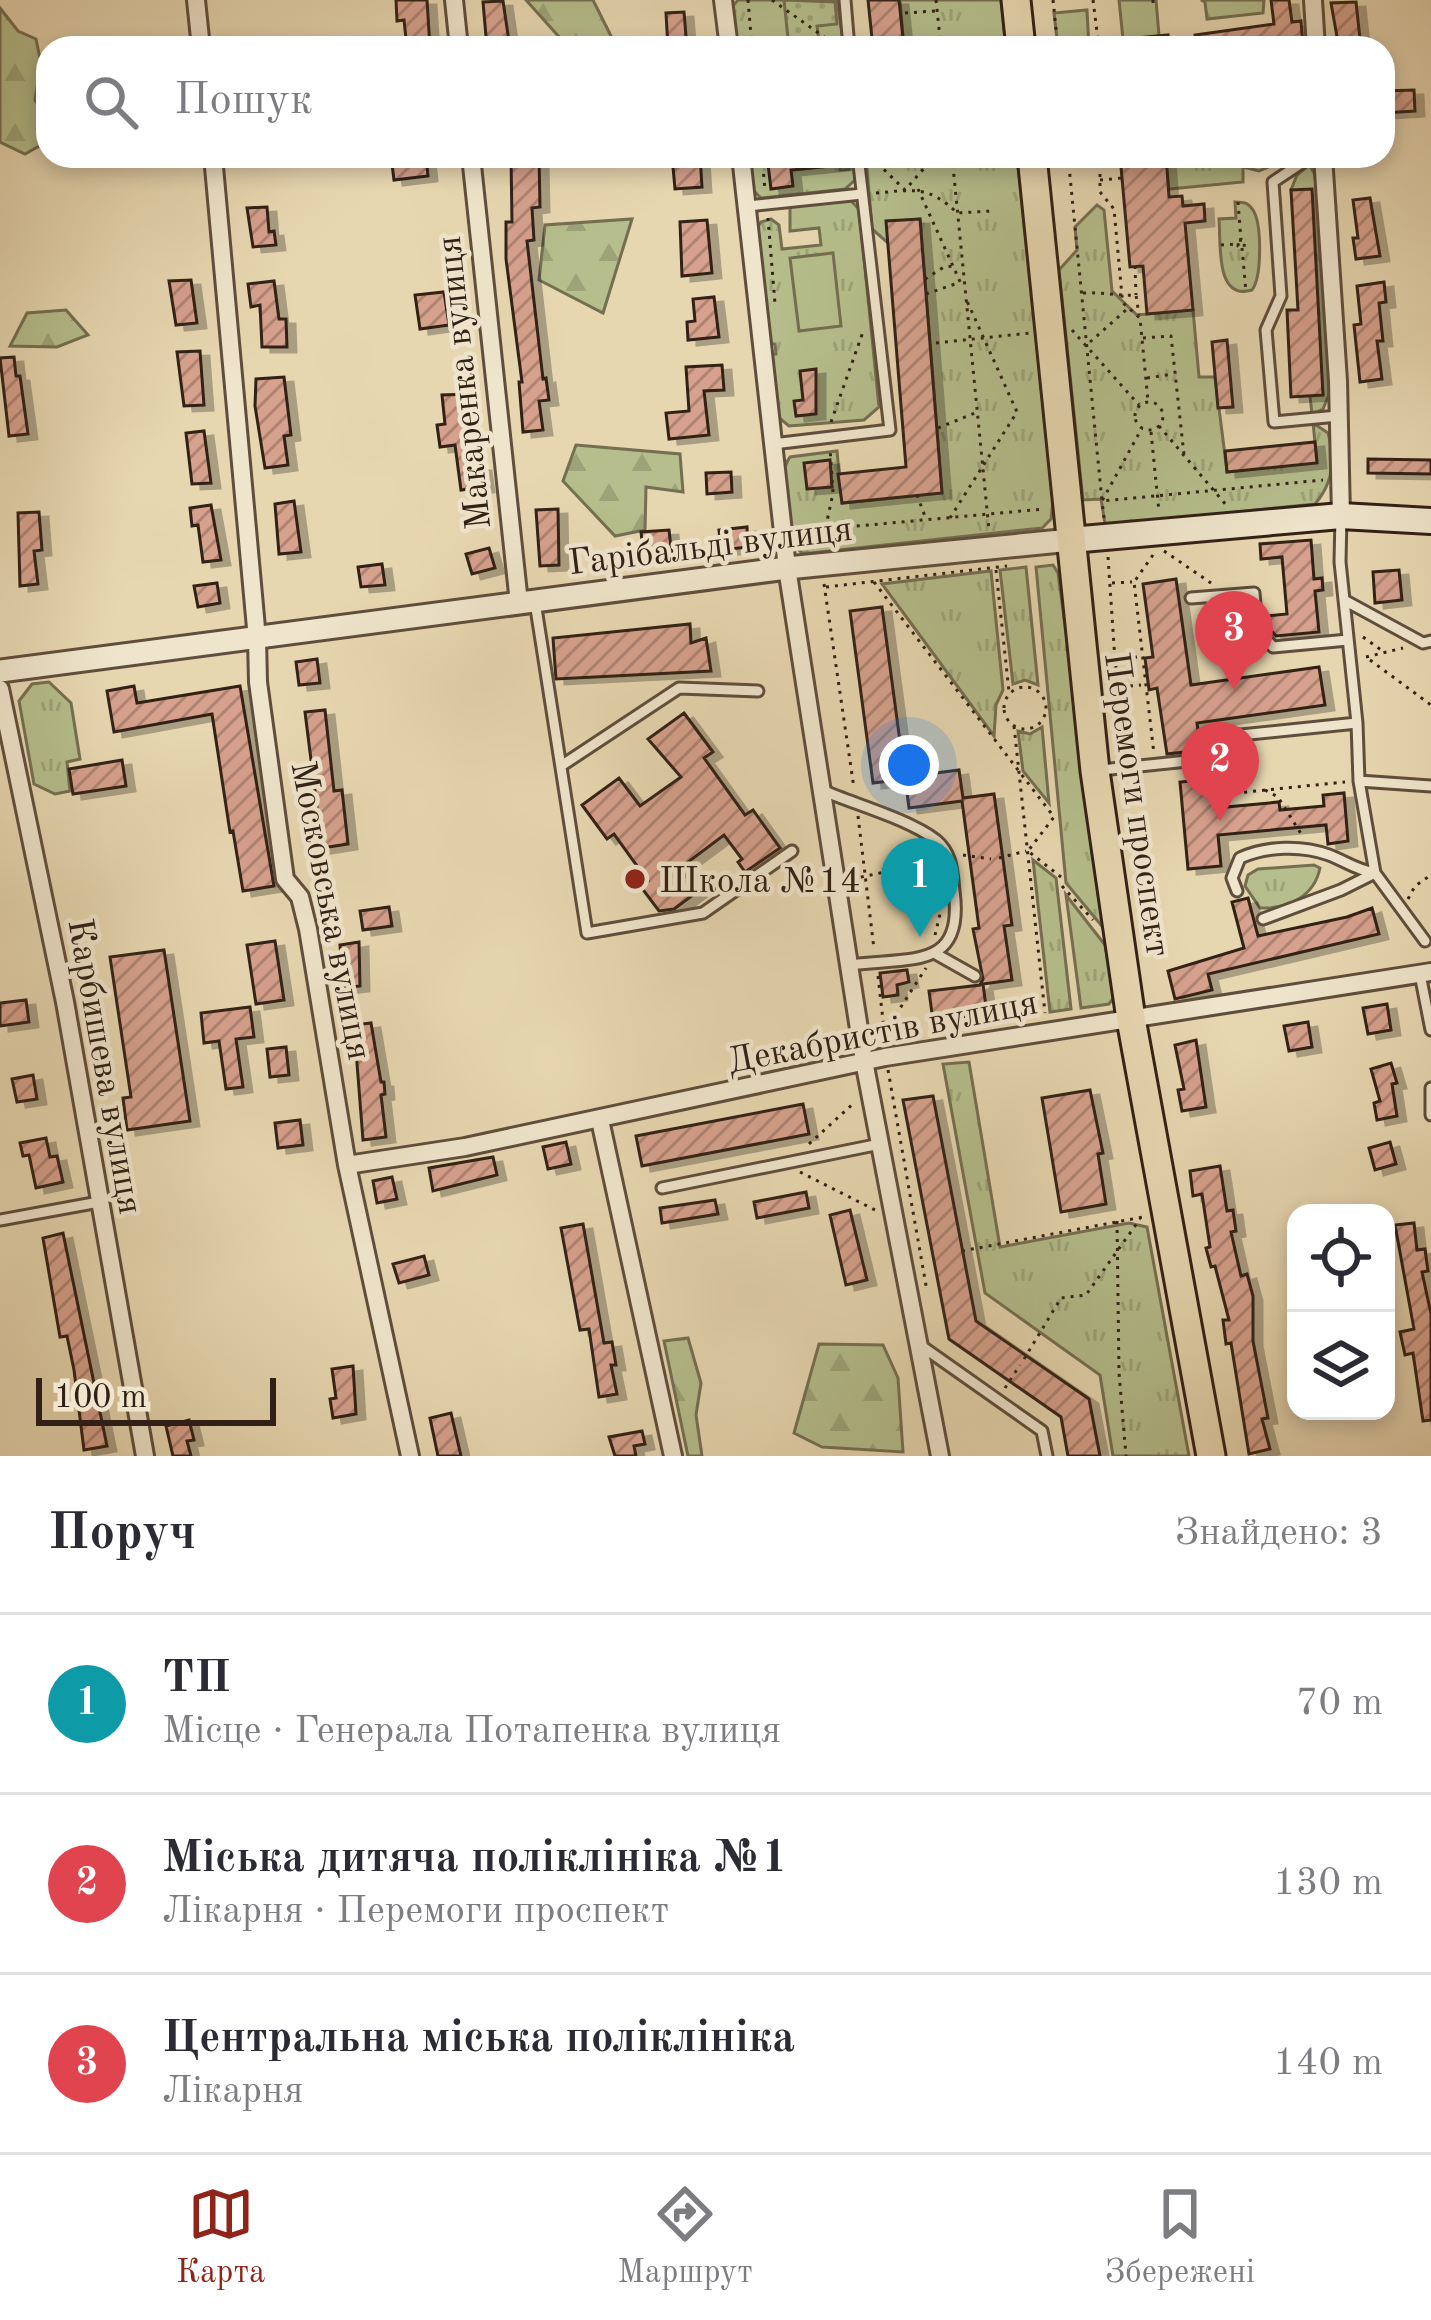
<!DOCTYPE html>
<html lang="uk">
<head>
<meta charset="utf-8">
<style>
	body { margin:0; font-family:"Old Standard TT",serif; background:#f2f2f3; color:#2b2b33 }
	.controls { position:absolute; right:36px; bottom:36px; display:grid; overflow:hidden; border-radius:24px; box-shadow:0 6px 18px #0003 }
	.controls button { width:108px; height:108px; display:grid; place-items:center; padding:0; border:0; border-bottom:3px solid #e1e1e2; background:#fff; color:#2b2b33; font:60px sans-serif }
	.scale { position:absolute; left:36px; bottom:30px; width:240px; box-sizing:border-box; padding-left:12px; border:6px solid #322016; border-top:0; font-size:33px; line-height:42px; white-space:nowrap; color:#322016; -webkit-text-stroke:9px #efe5cc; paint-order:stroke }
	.you { position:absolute; left:909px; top:765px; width:42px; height:42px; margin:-30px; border:9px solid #fff; border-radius:50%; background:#1a73e8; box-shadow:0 0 0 18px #1a73e833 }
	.badge { display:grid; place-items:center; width:78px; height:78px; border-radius:50%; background:#8f2418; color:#fff; font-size:39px; font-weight:700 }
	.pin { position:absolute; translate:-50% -99px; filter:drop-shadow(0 3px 6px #0008) }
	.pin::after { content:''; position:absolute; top:63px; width:42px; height:36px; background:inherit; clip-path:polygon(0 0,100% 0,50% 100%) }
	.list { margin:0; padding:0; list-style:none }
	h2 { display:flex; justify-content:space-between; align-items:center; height:156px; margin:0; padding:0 48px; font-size:51px }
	h2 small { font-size:39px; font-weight:400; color:#7c7c81 }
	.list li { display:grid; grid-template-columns:78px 1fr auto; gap:36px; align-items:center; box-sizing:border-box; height:180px; padding:0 48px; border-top:3px solid #e1e1e2 }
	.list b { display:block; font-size:45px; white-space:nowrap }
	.list p { margin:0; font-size:39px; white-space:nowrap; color:#7c7c81 }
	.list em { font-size:39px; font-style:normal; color:#7c7c81 }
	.icon { flex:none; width:66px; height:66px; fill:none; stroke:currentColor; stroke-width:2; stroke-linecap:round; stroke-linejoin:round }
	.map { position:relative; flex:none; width:1431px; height:1456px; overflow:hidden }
	.search { position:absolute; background:#fff; box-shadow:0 6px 18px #0003; left:36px; right:36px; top:36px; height:132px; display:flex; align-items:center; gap:30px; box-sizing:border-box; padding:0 42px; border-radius:36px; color:#7c7c81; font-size:45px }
	.sheet { height:696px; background:#fff }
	nav { display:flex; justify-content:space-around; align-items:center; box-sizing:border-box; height:168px; border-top:3px solid #e1e1e2; background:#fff; font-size:33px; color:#7c7c81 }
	nav a { display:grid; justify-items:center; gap:6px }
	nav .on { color:#8f2418 }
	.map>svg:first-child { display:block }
	.grass { fill:url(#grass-tufts); stroke:#746f51; stroke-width:3 }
	.forest { fill:url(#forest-firs); stroke:#746f51; stroke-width:3 }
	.park { fill:url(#park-dots); stroke:#746f51; stroke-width:3 }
	.pitch { fill:#b5be8c; stroke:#746f51; stroke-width:3 }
	.building { fill:url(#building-hatch); stroke:#322016; stroke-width:3; filter:url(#shadow) }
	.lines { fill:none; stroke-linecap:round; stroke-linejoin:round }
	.service-casing { stroke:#5f4e3d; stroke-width:15 }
	.minor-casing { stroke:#5f4e3d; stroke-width:22 }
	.tertiary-casing { stroke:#5f4e3d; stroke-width:27 }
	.secondary-casing { stroke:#322016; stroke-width:30 }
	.primary-casing { stroke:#322016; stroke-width:33 }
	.path { stroke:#322016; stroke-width:3; stroke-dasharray:3 6; stroke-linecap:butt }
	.service { stroke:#efe5cc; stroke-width:9 }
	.minor { stroke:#efe5cc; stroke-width:16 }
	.tertiary { stroke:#efe5cc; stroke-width:21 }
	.secondary { stroke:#efe5cc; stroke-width:24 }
	.primary { stroke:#e7d7b1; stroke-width:27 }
	.poi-dot { fill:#8f2418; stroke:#efe5cc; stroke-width:4.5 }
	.labels { text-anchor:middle; stroke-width:9; stroke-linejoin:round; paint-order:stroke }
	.street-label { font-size:36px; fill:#322016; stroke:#efe5cc }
	.poi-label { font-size:36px; fill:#322016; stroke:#efe5cc; text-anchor:start }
</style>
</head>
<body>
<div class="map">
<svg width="1431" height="1456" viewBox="0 0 1431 1456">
	<defs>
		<pattern id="grass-tufts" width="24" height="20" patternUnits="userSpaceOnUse" patternTransform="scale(3)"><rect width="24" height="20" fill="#b5be8c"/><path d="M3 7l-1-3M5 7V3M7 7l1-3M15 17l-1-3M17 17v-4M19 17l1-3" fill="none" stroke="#9ca378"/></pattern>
		<pattern id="forest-firs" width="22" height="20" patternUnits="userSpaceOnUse" patternTransform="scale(3)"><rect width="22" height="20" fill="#b5be8c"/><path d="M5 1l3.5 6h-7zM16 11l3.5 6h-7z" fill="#9ca378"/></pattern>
		<pattern id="park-dots" width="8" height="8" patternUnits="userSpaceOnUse" patternTransform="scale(3)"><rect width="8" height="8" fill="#b5be8c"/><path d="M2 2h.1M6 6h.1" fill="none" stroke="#9ca378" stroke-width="1.8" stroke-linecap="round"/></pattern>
		<pattern id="building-hatch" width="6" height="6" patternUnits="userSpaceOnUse" patternTransform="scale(3)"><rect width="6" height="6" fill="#d6a18d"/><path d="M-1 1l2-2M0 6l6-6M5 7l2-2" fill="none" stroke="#ae8372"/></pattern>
		<filter id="shadow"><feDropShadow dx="9" dy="5" stdDeviation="0" flood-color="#0004"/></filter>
	</defs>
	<rect width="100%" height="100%" fill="#e7d7b1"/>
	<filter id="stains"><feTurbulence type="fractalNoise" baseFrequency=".00167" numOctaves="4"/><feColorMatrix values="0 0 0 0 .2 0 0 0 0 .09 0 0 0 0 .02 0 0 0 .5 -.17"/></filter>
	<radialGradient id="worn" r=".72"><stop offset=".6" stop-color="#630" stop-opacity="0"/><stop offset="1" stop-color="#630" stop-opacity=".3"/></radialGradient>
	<path class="grass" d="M738 0H837L844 48H736L731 8Z
		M900 0H1001L1006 48H904Z
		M1119 0H1156L1159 36 1123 39Z
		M1087 10 1089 48H1058L1054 13Z
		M748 156H791L793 170 831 166 839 156 840 170 854 169 855 180 845 189 761 198 752 189Z
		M866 156H1017L1053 501 1051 519 1042 528 811 553H802C784 539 776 474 790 457L837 451 842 503 942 493 920 219 887 222 888 243 872 229Z
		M1217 156H1293L1259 171 1243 167V182L1169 189 1166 163Z
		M1309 165 1318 179 1330 392 1323 409 1312 414 1310 396 1323 394 1291 190 1297 175Z
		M850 200 859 209 879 407 864 420 789 426 778 417 770 355 776 354 775 344 768 343 756 230 761 222 771 219 779 225 782 249 821 245 819 228 790 231V207Z
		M1235 202C1244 203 1247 201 1253 210 1262 224 1262 277 1252 290 1215 301 1221 244 1219 219L1236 218Z
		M1097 205 1104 210 1112 291 1137 315 1193 310 1199 377H1215L1227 471 1317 462 1313 423 1328 433C1336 459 1333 483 1315 504L1111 525 1105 524 1101 499 1083 500 1059 270 1077 250 1075 227Z
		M1053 565 1058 573 1106 931 1066 883 1036 567Z
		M1026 567 1038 685 1025 680 1013 684 1000 570Z
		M991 571 1003 690 996 705 994 736 882 584Z
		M49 682 71 703 80 759 67 762 70 791 55 794 34 784 19 701 32 684Z
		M1042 727 1049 803 1023 771 1018 731 1030 734Z
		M1033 860 1056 878 1071 1009 1050 1012Z
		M1314 865 1320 868C1314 897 1288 909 1260 908L1245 886 1248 875 1258 869Z
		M1066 895 1105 945 1115 996 1109 1004 1081 1008Z
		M969 1062 1000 1247 1129 1223 1147 1227 1189 1456H1113L1100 1375 985 1293 943 1064Z"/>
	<path class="forest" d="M526 0H593L617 48H569Z
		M1201 0H1264L1263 13 1207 19 1205 2Z
		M0 8 18 31 36 39 41 63 35 100 41 110H48V141L25 154 0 142Z
		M632 219 603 313 539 280 545 225Z
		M66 310 88 335 57 347 10 346 27 313Z
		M576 445 680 454 683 492 646 487 645 530 615 536 563 481Z
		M688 1338 701 1383 696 1415 702 1456H688L664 1341Z
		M819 1344 883 1345 898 1378 903 1452 822 1447 794 1433Z"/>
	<path class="park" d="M784 0 835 2 837 24 817 26 820 48H789Z"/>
	<path class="pitch" d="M833 253 841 326 799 331 790 258Z"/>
	<path class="building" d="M396 0H427L430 48H407L404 20 397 21Z
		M868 0H899L904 48H873Z
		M1271 0H1289L1292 22 1301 21 1303 48H1196L1195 35 1274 24Z
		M503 1 510 48H487L483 2Z
		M1356 2 1361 48H1339L1331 3Z
		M684 12 687 48H668L666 13Z
		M1168 35 1169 48H1126V39Z
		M1414 90 1415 111 1384 113 1383 91Z
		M391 156H426L428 176 394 180Z
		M511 156H539L540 207 532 208 534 240 527 241 543 379 546 378 549 400 539 401 543 430 523 432 519 382H522L506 259V222H512Z
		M681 156H700L702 187 675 189 673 167 682 166Z
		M767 156H840V165L791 170 793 186 771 189Z
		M1120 156H1166L1169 197 1182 196 1183 206 1204 204 1205 221 1185 223 1193 310 1147 314 1143 266 1130 267Z
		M1312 189 1323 395 1291 397 1287 310H1298L1291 190Z
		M1370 198 1380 256 1356 259 1353 238H1358L1353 200Z
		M267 207 269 232 274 231 276 245 253 247 247 208Z
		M920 219 942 493 842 503 838 474 906 467 886 221Z
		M707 220 712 273 682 276 680 222Z
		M191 280 197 323 176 325 169 281Z
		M274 281 279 319H286L287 347H262L260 305 251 307 248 284Z
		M1384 282 1386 302 1379 303 1383 341H1377L1382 379 1360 382 1354 325 1361 324 1357 286Z
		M444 292 449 325 420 329 415 295Z
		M714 297 719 337 688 340 687 322 695 321 693 299Z
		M1227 340 1233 407 1218 408 1212 342Z
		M200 351 204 405 184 406 177 352Z
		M14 357 16 376H20L28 434 9 436 0 358Z
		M722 365 724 390 704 391 709 435 669 439 666 413 689 411 686 367Z
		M816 369V414L796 416 794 401 803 400 800 371Z
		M284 377 291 435 284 436 288 465 265 468 255 406 256 379Z
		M470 394 471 408H468L475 466H482L485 487 461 490 455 445 440 447 437 425 445 424 442 395Z
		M204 431 211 483 192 484 186 433Z
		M1315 442 1317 463 1227 472 1225 451Z
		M1368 459 1431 460V474L1368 473Z
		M830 460 832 487 807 489 804 463Z
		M731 472 732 492 707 494 706 473Z
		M294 501 301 552 279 554 275 504Z
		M211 505 221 560 203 562 198 525 192 526 190 508Z
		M558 509 559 565 540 566 536 510Z
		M39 512 42 550 34 551 38 584 20 586 18 513Z
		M747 527 748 547 721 550 719 530Z
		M669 530 672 556 644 559 641 532Z
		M1311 540 1314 579 1322 578 1323 590 1315 591 1319 632 1276 636 1267 626 1266 616 1287 614 1282 557 1261 559 1260 544Z
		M489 548 495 568 472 574 466 554Z
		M382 564 385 585 361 587 358 567Z
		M1399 570 1402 600 1375 603 1373 572Z
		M1176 579 1191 685 1319 667 1325 705 1197 723 1200 745 1193 751 1167 754 1157 688 1149 690 1145 658 1153 657 1143 584Z
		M217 583 220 603 198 607 194 586Z
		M882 607 905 779 873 783 850 611Z
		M690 624 691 643 706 638 711 671 556 679 553 638Z
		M317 659 320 683 299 685 296 662Z
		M134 686 137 703 240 686 274 886 243 891 233 831 230 832 212 714 114 732 107 691Z
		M325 710 334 791 342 790 348 844 322 848 305 712Z
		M684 713 713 752 704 758 745 815 753 810 780 848 745 872 738 862 742 859 724 835 680 868 697 892 674 909 659 911 641 887 648 881 614 834 607 839 582 805 619 778 640 806 681 777 648 739Z
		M122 760 126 786 73 794 69 769Z
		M959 770 963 798 994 794 1012 925 1004 926 1012 980 983 984 987 1014 933 1021 929 991 980 985 983 979 973 929 979 928 962 801 909 808 905 777Z
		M1213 779 1215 808 1279 802 1280 810 1324 806 1323 795 1344 793 1348 841 1328 844 1326 825 1218 835 1221 866 1188 869 1180 782Z
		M1248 898 1258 936 1347 917 1372 908 1379 934 1208 974 1212 990 1175 999 1168 971 1244 948 1232 902Z
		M389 907 392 926 363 930 360 911Z
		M275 941 284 1000 256 1004 247 945Z
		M359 942 360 986 343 988 340 945Z
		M164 950 190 1121 127 1130 123 1098 131 1097 110 957Z
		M907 970 909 982 897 985 898 995 883 997 880 973Z
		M26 1000 29 1022 0 1026V1003Z
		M1387 1004 1391 1030 1368 1034 1363 1008Z
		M250 1007 254 1037 236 1039 243 1087 226 1089 219 1041 204 1043 201 1013Z
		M1308 1022 1312 1047 1289 1051 1284 1026Z
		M371 1023 381 1082H384L385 1094 381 1095 386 1137 363 1140 354 1025Z
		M1196 1040 1206 1107 1182 1111 1178 1090 1184 1089 1175 1045Z
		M286 1047 289 1075 270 1077 267 1049Z
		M1391 1063 1397 1083 1392 1084 1397 1116 1377 1120 1374 1103 1380 1101 1371 1069Z
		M33 1075 37 1099 17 1102 12 1079Z
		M1090 1090 1103 1153 1098 1154 1106 1204 1061 1212 1042 1098Z
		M933 1096 976 1321 1089 1399 1100 1456H1068L1061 1417 949 1339 903 1100Z
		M803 1104 809 1134 642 1166 636 1136Z
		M300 1120 303 1145 278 1148 275 1123Z
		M46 1138 50 1157 57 1156 63 1182 36 1188 29 1155 23 1156 20 1143Z
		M566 1142 571 1164 548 1169 543 1147Z
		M1390 1142 1396 1164 1375 1170 1369 1148Z
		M493 1157 497 1175 433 1191 429 1168Z
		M1220 1166 1227 1211 1233 1210 1236 1231 1231 1232 1241 1276 1247 1274 1253 1296V1341L1268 1418 1262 1419 1270 1449 1249 1454 1231 1343 1226 1344 1223 1320H1229L1215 1266 1211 1267 1206 1248 1210 1247 1202 1194 1193 1196 1190 1171Z
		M392 1177 397 1199 377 1203 373 1181Z
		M806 1192 809 1208 757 1218 754 1202Z
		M715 1200 718 1214 662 1223 660 1208Z
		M850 1210 867 1280 846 1285 830 1215Z
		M1414 1223 1417 1250 1425 1249 1428 1271 1422 1272 1431 1314V1420L1423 1421 1413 1353 1405 1355 1400 1332 1414 1329 1395 1225Z
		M583 1224 604 1343 612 1342 616 1365H611L617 1394 599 1397 589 1329 580 1330 561 1228Z
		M63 1233 107 1446 84 1450 74 1370 67 1336 60 1337 43 1238Z
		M424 1256 429 1275 399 1283 393 1264Z
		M353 1366 356 1414 333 1418 330 1399 336 1398 332 1369Z
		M451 1413 461 1456H438L430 1418Z
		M189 1420 194 1440 187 1441 191 1456H173L166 1426Z
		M642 1431 645 1444 634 1446 636 1456H615L609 1437Z"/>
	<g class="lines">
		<defs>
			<path id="service" d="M845 0 849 48
				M1312 156 1273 182 1281 296 1266 330 1274 422 1338 416
				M748 206 862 194
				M773 444 890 430 858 156
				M1209 597 1249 635 1267 642
				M1191 598 1254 593 1257 628 1273 647 1348 640
				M1344 600 1423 643 1431 641
				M535 602 587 933 703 913 792 851
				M1357 723 1359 781 1375 873 1425 941
				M561 766 679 688 758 691
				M1101 770 1197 760 1221 737 1357 723 1340 562 1341 516
				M1359 781 1431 786
				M824 791C857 805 908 819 936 840 952 853 952 871 954 891 965 971 910 957 848 965
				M1237 891 1232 878 1240 858C1266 846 1302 845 1329 855 1347 862 1356 870 1375 873
				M1263 919 1341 890 1375 873
				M936 954 975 976
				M1420 974 1431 1030
				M1431 1088V1115
				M662 1188 880 1144
				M0 1220 99 1202
				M920 1345 1042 1431 1047 1456"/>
			<path id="minor" d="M196 0 201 48
				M454 0 459 48
				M723 0 729 48
				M1313 0 1316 48
				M213 156 257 639 258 682 285 879 300 897 308 929 347 1165 410 1456
				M471 156 519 603
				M741 156 787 568 864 1061 940 1456
				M1323 156 1338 381 1341 516
				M0 689 65 1002 145 1456
				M600 1120 673 1456
				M347 1165 465 1147 885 1057 1431 972"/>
			<path id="tertiary" d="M0 671 787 568 1071 540"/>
			<path id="secondary" d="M1071 540 1341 516 1431 521"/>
			<path id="primary" d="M1016 0 1021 48
				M1032 156 1095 771 1131 1019 1211 1456"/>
		</defs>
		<use href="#service" class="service-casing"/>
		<use href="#minor" class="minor-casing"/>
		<use href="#tertiary" class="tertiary-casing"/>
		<use href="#secondary" class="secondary-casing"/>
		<use href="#primary" class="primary-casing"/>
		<path class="path" d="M748 0 752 48
			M772 0 834 44
			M936 0 941 48
			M1053 0 1058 48
			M1093 0 1099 48
			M1153 0V3
			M905 13 935 11
			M762 156 765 190
			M952 156 989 530
			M1068 156 1102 501 1323 480
			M1100 156V192L1114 209 1122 296 1123 303 1140 318 1148 401
			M871 157 905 190 935 156
			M936 157 953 163H986
			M1100 180 1122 178
			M918 189 962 286
			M876 193C912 190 929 185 957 213L992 211
			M1238 202 1241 240
			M768 218 775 304
			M1239 240 1245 241 1244 247 1238 246Z
			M1221 245 1237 244
			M1242 248 1246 292
			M1135 266 1136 295
			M925 279 944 267 955 266
			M1083 293C1102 292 1118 296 1136 295L1139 315
			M926 294 958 283
			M1072 330 1139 405
			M1143 338 1171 336 1184 455
			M1090 342 1127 309
			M936 343 1030 333
			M1147 378 1173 374
			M1135 416a14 14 0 1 1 28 0a14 14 0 1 1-28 0Z
			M831 422 864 329
			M1159 426 1227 506
			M938 428 975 413
			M1151 432 1159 512
			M917 495 926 519
			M950 518 1017 412 967 301
			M1104 518 1102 501 1142 428
			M803 531 1044 509
			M822 545 833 493 830 448
			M1164 551 1211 583
			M1153 555 1134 582 1154 754
			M1108 557 1115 660 1129 756
			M996 570 1009 692
			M874 582 1054 817 1028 851 1061 877
			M1112 583 1132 582
			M824 584 854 788
			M826 587 1007 566
			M1363 637 1384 652
			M1366 657 1403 648
			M1117 659 1137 657
			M1370 660 1431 705
			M1004 708a21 21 0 1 1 42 0a21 21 0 1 1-42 0Z
			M1121 687 1141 685
			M1014 726 1045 1013
			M1208 769 1236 793 1345 782
			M1265 790 1278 797 1303 837
			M1215 794 1236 793 1230 750
			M858 816 874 949
			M963 855 991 859
			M999 858 1026 851
			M852 879 936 861
			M1062 886 1093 920
			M1408 899 1415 886 1431 875
			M935 935 941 910
			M878 976 885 1038
			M886 1030 926 968
			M888 1070 927 1291
			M809 1144 855 1102
			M800 1172 877 1211
			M1117 1221 1119 1373 1126 1456
			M962 1251 1143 1217
			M1024 1359 1061 1298 1086 1295 1140 1219
			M1005 1388 1020 1365"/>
		<use href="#service" class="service"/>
		<use href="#minor" class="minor"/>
		<use href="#tertiary" class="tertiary"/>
		<use href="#secondary" class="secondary"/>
		<use href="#primary" class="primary"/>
	</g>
	<circle class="poi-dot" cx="635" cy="879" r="12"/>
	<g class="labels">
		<g class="street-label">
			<text transform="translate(462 383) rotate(-96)" y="13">Макаренка вулиця</text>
			<text transform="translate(710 544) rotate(-7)" y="13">Гарібальді вулиця</text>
			<text transform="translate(1139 804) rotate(82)" y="13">Перемоги проспект</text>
			<text transform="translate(333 910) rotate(79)" y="13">Московська вулиця</text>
			<text transform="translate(882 1030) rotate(-11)" y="13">Декабристів вулиця</text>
			<text transform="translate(107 1066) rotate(80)" y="13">Карбишева вулиця</text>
		</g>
		<g class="poi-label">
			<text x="659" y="892">Школа №14</text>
		</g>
	</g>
	<rect width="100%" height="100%" filter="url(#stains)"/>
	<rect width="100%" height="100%" fill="url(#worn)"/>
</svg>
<div class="controls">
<button><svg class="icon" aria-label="locate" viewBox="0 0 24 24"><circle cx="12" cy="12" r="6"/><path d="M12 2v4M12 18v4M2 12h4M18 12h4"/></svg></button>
<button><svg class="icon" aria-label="layers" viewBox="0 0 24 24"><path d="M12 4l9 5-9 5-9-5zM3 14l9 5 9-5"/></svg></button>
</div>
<div class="scale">100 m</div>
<div class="you"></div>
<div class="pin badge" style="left:920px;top:937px;background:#0f9aa8">1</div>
<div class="pin badge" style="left:1220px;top:821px;background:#e0444e">2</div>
<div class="pin badge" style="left:1234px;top:690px;background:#e0444e">3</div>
<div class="search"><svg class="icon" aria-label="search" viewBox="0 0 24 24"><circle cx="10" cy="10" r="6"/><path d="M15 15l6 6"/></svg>Пошук</div>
</div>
<section class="sheet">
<h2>Поруч<small>Знайдено: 3</small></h2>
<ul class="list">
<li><span class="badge" style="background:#0f9aa8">1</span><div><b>ТП</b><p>Місце · Генерала Потапенка вулиця</p></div><em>70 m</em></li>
<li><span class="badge" style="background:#e0444e">2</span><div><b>Міська дитяча поліклініка №1</b><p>Лікарня · Перемоги проспект</p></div><em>130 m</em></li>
<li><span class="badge" style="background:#e0444e">3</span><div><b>Центральна міська полiклiнiка</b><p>Лікарня</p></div><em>140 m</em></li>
</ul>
</section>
<nav>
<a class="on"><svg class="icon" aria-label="map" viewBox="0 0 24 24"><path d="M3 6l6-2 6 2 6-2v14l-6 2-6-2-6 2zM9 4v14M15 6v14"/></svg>Карта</a>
<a><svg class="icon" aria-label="directions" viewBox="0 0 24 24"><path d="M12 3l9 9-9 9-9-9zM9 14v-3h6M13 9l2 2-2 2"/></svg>Маршрут</a>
<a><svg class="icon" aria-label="saved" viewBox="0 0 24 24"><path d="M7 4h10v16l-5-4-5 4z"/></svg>Збережені</a>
</nav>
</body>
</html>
